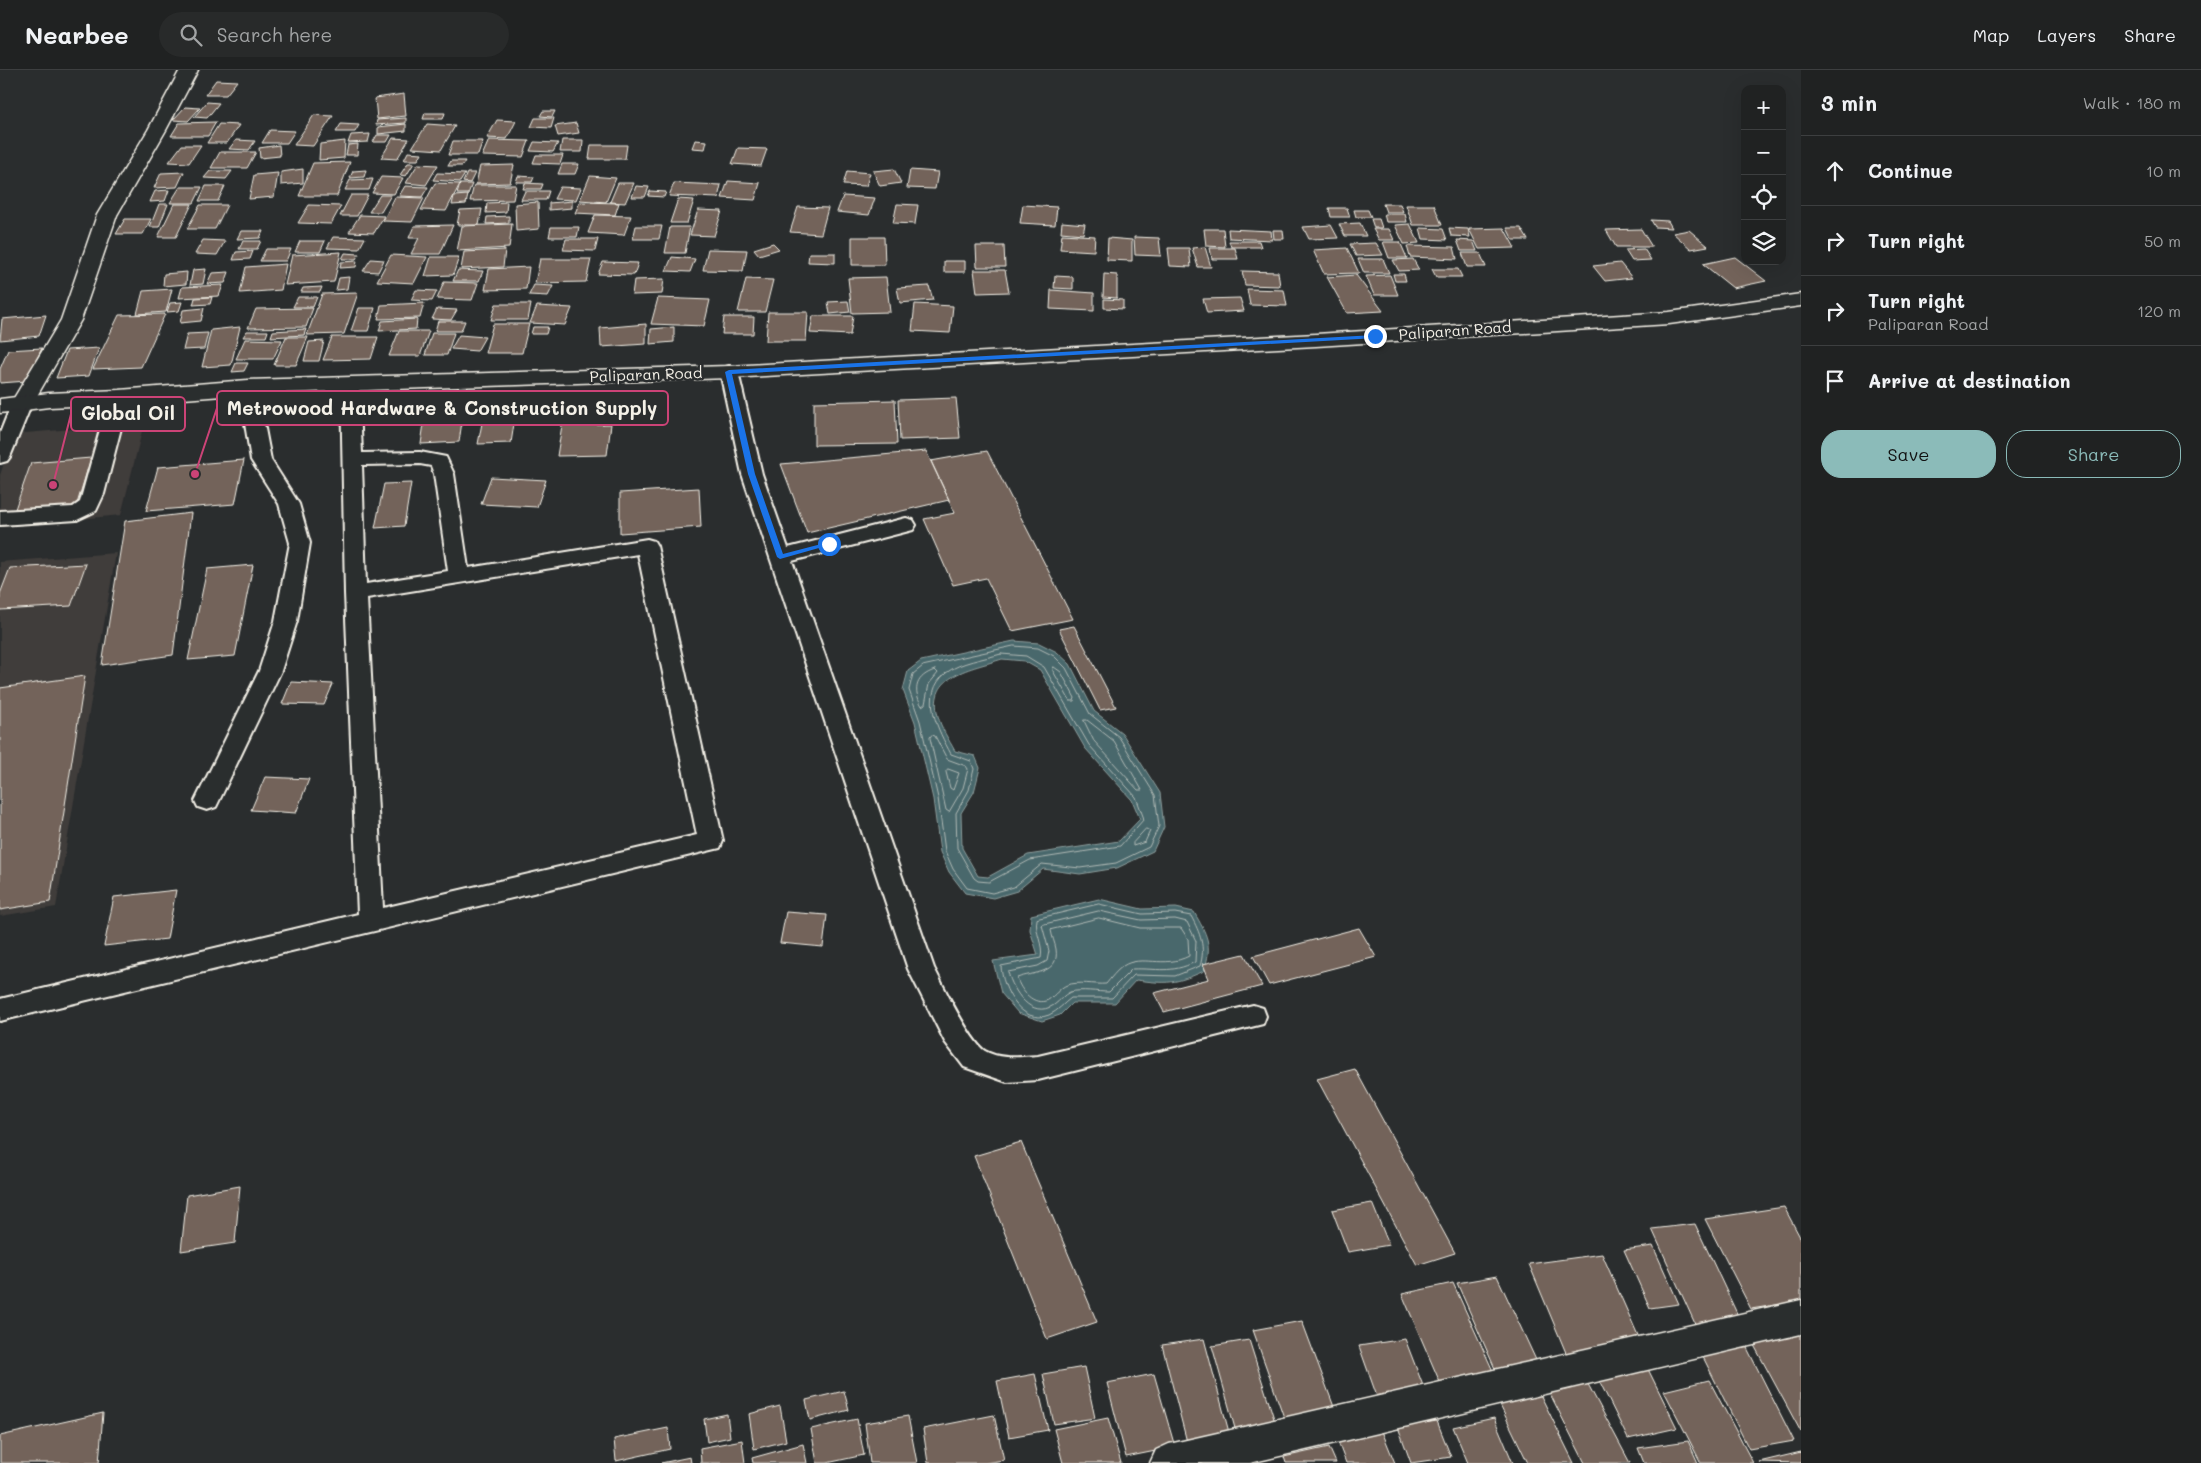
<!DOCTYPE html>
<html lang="en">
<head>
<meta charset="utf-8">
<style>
	body { margin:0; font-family:Mali,sans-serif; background:#282a2a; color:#f1f3f6 }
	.controls { position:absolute; right:15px; top:15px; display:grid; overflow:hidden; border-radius:10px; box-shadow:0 5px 20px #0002 }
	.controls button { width:45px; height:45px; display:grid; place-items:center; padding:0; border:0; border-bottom:1px solid #3d3f40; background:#202222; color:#f1f3f6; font:25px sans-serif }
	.stop { position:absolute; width:15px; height:15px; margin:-11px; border:4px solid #1a73e8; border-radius:50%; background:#fff }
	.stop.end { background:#1a73e8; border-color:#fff; box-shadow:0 1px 5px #0008 }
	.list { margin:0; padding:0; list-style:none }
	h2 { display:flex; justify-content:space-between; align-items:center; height:65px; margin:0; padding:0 20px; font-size:21px }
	h2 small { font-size:16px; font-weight:400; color:#a2a4a5 }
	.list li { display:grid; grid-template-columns:32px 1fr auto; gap:15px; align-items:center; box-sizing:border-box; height:70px; padding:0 20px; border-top:1px solid #3d3f40 }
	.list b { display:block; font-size:19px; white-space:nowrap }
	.list p { margin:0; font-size:16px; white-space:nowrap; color:#a2a4a5 }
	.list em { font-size:16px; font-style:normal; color:#a2a4a5 }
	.actions { display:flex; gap:10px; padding:15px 20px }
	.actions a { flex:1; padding:11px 0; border:1px solid #8bbbb9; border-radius:20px; text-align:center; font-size:18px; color:#8bbbb9 }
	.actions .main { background:#8bbbb9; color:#111 }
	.icon { flex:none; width:28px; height:28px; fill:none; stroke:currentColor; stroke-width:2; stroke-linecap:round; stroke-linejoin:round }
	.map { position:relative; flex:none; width:1801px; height:1393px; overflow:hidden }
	header { display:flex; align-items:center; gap:30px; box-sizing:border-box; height:70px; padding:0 25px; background:#202222; border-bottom:1px solid #3d3f40 }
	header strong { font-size:24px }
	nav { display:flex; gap:28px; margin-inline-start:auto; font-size:18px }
	.search { width:350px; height:45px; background:#282a2a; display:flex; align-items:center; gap:12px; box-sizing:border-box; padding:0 18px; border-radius:28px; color:#a2a4a5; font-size:19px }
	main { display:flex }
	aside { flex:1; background:#202222 }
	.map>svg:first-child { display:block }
	.built { fill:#403d3b }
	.water { fill:#4a686c; stroke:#8e9f9e; fill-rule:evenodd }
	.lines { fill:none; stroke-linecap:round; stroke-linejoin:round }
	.shore { stroke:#b0bab6; stroke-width:1 }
	.building { fill:#73635a; stroke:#f4f1e8 }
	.service-casing { stroke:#f4f1e8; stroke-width:4 }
	.pedestrian-casing { stroke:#f4f1e8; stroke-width:3 }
	.minor-casing { stroke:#f4f1e8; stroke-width:3 }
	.primary-casing { stroke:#f4f1e8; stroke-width:3 }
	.service { fill:#2a2d2e; fill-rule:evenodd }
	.pedestrian { fill:#2a2d2e; fill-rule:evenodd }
	.minor { fill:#2a2d2e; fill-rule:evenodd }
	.primary { fill:#2a2d2e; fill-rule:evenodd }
	.route { fill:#1a73e8 }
	.labels { text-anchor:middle; stroke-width:5; stroke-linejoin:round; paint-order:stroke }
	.far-street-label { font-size:15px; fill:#f4f1e8; stroke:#2a2d2e }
	.leader { fill:none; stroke:#cc4377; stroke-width:2 }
	.callout-dot { fill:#cc4377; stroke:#2a2d2e; stroke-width:2 }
	.callout { fill:#2a2d2e; stroke:#cc4377; stroke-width:2 }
	.callout-label { font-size:19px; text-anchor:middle; font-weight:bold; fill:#f4f1e8 }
</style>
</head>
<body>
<header>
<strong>Nearbee</strong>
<div class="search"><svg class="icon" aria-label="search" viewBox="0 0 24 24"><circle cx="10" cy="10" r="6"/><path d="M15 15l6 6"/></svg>Search here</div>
<nav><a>Map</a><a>Layers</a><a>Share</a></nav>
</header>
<main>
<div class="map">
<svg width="1801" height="1393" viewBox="0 0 1801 1393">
	<rect width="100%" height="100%" fill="#2a2d2e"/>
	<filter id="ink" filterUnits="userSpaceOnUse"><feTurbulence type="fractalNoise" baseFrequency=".02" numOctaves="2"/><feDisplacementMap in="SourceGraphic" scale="10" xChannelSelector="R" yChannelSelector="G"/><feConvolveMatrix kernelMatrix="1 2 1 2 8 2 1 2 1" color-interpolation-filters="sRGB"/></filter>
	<g filter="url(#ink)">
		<path class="built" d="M144 353 121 445 0 457V405L14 364Z
			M116 483 56 837 0 846V492Z"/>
		<path class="water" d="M1014 571 1039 573 1057 582 1070 594 1094 641 1122 663 1160 723 1164 757 1153 781 1117 798 1080 804 1043 799 1017 821 993 828 965 823 949 802 940 782 933 729 915 652 903 620 908 601 921 591ZM1002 589 1024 591 1040 600 1085 678 1132 730 1140 749 1119 771 1028 785 988 807 978 806 962 778 961 743 974 722 980 698 975 686 955 681C949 670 941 658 938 646 927 604 972 599 1002 589Z
			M1099 829 1142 839 1176 838 1194 842C1207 865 1213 874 1204 901 1175 914 1168 914 1136 910L1115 933H1072L1060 945 1042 951 1018 943 1001 923 993 891 1038 885 1030 860 1031 845Z"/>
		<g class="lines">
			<path class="shore" d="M1014 576 1038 578 1054 586 1066 598 1090 644 1119 667 1155 725 1159 756 1149 777 1116 793 1080 798 1042 794 1014 817 992 823 967 818 953 799 945 781 938 728 920 651 909 620 913 604 923 596Z
				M1001 584 1026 586 1044 597 1089 675 1136 727 1144 749 1120 776 1030 790 989 812 978 811 974 808 957 778 956 743 969 720 974 699 971 691 951 684C938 660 919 625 946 603 960 592 984 589 1001 584Z
				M1054 597 1061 602 1075 628 1074 631H1070L1053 601Z
				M935 600 938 603 929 614 925 634 922 636C912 619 916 606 935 600Z
				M1084 650H1087L1114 671 1142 720H1138L1094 671Z
				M932 665 935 666 947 689 966 696 968 699 963 718 949 742 946 740 930 668Z
				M948 699 959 703 953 720 950 718 946 702Z
				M1146 759 1150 761 1145 772 1133 776V773Z
				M1099 834 1142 844 1175 843 1191 846C1200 863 1206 877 1200 896L1175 906 1134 905 1112 928H1071C1064 933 1058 941 1049 945 1021 956 1002 918 1001 896L1041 888C1044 874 1034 863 1037 849Z
				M1099 841 1141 850 1175 849 1187 852 1196 871 1195 892C1171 904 1157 898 1132 899L1109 922C1097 922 1082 919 1070 922 1063 925 1060 931 1054 935 1031 950 1013 921 1008 902L1038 896 1047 891 1049 881 1042 855Z
				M1099 848 1140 858H1181L1188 869 1189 886C1164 899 1141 884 1123 896 1116 901 1111 908 1106 914 1094 915 1079 911 1067 915 1059 918 1055 926 1048 930 1034 937 1020 920 1017 908 1033 902 1060 904 1056 879 1055 873 1052 867 1051 860Z"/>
		</g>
		<path class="building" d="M216 10 237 11 226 25H205Z
			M404 24 406 46 377 49 375 28Z
			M207 32 219 33 207 48 194 47Z
			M185 37 200 38 188 51 173 50Z
			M543 41H555L552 47 540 46Z
			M425 43H445L443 49H423Z
			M314 45 333 46 313 76 294 75Z
			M406 48V53L376 55 377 50Z
			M535 48H554L551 58 531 57Z
			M497 50 516 51 507 69 487 68Z
			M216 52 208 66H171L179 53Z
			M576 53 579 63 558 66 555 56Z
			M219 54 239 55 227 73H207Z
			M341 54 359 55 355 62H336Z
			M406 54V61L378 64V57Z
			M427 54 455 56 441 80 412 78Z
			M270 60 295 61 287 73H262Z
			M370 64 368 72 348 73 351 65Z
			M377 65H391L387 72H373Z
			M393 68 409 69 397 89 381 88Z
			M236 70 255 71 249 80 229 79Z
			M489 70 529 71 523 87 482 86Z
			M562 70H583L582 82H560Z
			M695 70 707 71 705 79 692 78Z
			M345 71 344 88 319 90 320 74Z
			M453 71H483L478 85H448Z
			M534 72 558 73 553 82 530 81Z
			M358 74 357 85H346L348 75Z
			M182 75H201L189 93 169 92Z
			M279 75 280 86 260 88 259 78Z
			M591 75H627L625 89H589Z
			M738 78 767 79 761 96 732 94Z
			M220 82H256L247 98H211Z
			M408 82 422 83 418 90H404Z
			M536 85H563L560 94 533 93Z
			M451 91H465L462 96H448Z
			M350 92 337 126H299L313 93Z
			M408 93H414L406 106 400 105Z
			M418 94 438 95 426 115 406 113Z
			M562 94H579L575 104H558Z
			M514 95 510 113 476 114 480 96Z
			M303 99V113L281 115V102Z
			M894 99 901 113 880 116 873 101Z
			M366 100 364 107 350 108 353 101Z
			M910 100 938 102 935 119 907 118Z
			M210 101H232L226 109 204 108Z
			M847 101 870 103 866 116 843 115Z
			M184 102 177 117 154 118 161 103Z
			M278 103 274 127 249 129 254 105Z
			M437 103 465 104 460 112 433 110Z
			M467 103H475L470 113 463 112Z
			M518 106 534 107 532 112H516Z
			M590 106 616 108 606 132 580 130Z
			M381 107 403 108 394 124 372 123Z
			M373 109 369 120H345L350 110Z
			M728 111 760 113 755 130 722 128Z
			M435 113 460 114 446 141 421 140Z
			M525 113 543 114 541 119H523Z
			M618 113H634L625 133 610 132Z
			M674 113 721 115 718 128 669 126Z
			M460 114H472L468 124H457Z
			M474 115H516L513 130 470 131Z
			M206 116H225L218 131H199Z
			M405 116 428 117 422 127 399 126Z
			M636 116 649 117 645 127H632Z
			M180 117H202L194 133H170Z
			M560 117 581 118 576 130 554 129Z
			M169 120 165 131 150 132 155 121Z
			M525 121H549L546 130H521Z
			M650 121 666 122 664 127 648 126Z
			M351 125H368L357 146H340Z
			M380 125H391L381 142H369Z
			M468 125 466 134 452 135 454 126Z
			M843 126 875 128 869 145 837 142Z
			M395 127 424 128 412 152 383 151Z
			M678 129 694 130 687 153H670Z
			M572 131V138L549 140V133Z
			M507 132 506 142 486 143 487 133Z
			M538 132 539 159 516 161 515 134Z
			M580 132 619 133 615 145 575 143Z
			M159 134H168L159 157H150Z
			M174 134H192L176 167H158Z
			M897 134 918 135 915 154 893 153Z
			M1383 134H1400L1403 142H1386Z
			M200 135H227L215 159H187Z
			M309 135 341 136 331 154 298 153Z
			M1023 135 1057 137 1055 155 1020 153Z
			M1406 135H1434L1442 155H1413Z
			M798 137 828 138 821 164 790 162Z
			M1329 138H1347L1350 147H1331Z
			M482 139 479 155H457L460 140Z
			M698 140 722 141 714 166 690 165Z
			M1354 140H1368L1371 147H1356Z
			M1384 144H1405L1407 152H1386Z
			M360 145 384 146 374 163 349 162Z
			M595 145 631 146 624 165 588 163Z
			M509 146V153L486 154 487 147Z
			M125 149H151L143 164H116Z
			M1371 149H1379L1382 158H1374Z
			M1651 150 1668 151 1672 158 1655 157Z
			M1062 152 1085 154 1083 164 1061 162Z
			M1360 153 1366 166H1345L1339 154Z
			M512 154 509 178 457 181 462 156Z
			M1410 154 1419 173 1404 174 1395 155Z
			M453 155 440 184H411L419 168H409L414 156Z
			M1331 155 1338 168 1309 169 1303 157Z
			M636 156H662L659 169H633Z
			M551 157H579L577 167H549Z
			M670 157H690L685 183H665Z
			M1420 158 1443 159 1447 170 1423 169Z
			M1449 158 1468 159 1470 167 1451 166Z
			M1504 158 1515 178 1479 179 1469 159Z
			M1507 158H1521L1528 170H1513Z
			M1204 159H1223L1225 177 1206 176Z
			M1228 159 1271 161 1272 170 1229 168Z
			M1373 159H1389L1394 170H1379Z
			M1641 159 1652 177H1616L1606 160Z
			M1273 160H1283L1284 169H1274Z
			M1689 160 1708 176 1691 179 1673 163Z
			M241 161H263L260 168 237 169Z
			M1062 164 1095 166 1094 181 1060 179Z
			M333 167 365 168 359 179 327 178Z
			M852 167H884L885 195H852Z
			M1134 167 1159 168 1161 186 1135 185Z
			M1108 168 1132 170V191L1107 190Z
			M566 169H598L595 181 563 180Z
			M203 170 225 171 217 185 195 184Z
			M1457 170 1473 171 1477 181H1461Z
			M243 171H261L257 179H239Z
			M300 171H325L320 182H295Z
			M1229 171H1259L1261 177H1231Z
			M1383 172H1400L1407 188H1389Z
			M773 173 779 179 759 185 754 179Z
			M1376 173 1383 185 1356 186 1350 174Z
			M976 176H1004L1005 197H977Z
			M1407 176 1454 177 1457 189 1410 187Z
			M1205 177 1211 197H1198L1192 178Z
			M1168 178H1189L1191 197 1170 196Z
			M1210 178H1235L1238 189H1212Z
			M1347 178 1359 203 1324 204 1313 180Z
			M266 179H291L286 191H260Z
			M708 179 747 180 743 201 703 200Z
			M1644 179 1651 190 1632 191 1625 180Z
			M505 180 503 197 461 199 464 182Z
			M253 181 250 189 233 190 236 182Z
			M341 182 334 212 285 215 292 185Z
			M345 183 359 184 356 189H342Z
			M809 183H835V193L808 192Z
			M1462 183H1480L1486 197H1467Z
			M391 185 427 187 414 213 377 211Z
			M431 187H459L453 205 425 206Z
			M672 187 695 189 690 202 666 201Z
			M1735 187 1766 211 1733 218 1703 194Z
			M371 189 384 190 378 202 363 201Z
			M540 189H591L586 212 535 213Z
			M1358 189H1383L1389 203H1364Z
			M1413 189 1419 200 1399 201 1393 190Z
			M357 191 356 197 340 198 341 192Z
			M944 191H965V202H944Z
			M603 192 638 193 634 205 598 204Z
			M1620 193 1632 208 1605 211 1593 196Z
			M286 194 281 220 240 223 246 197Z
			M529 197 526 219 485 220 489 199Z
			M206 199 203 214 190 215 193 200Z
			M1432 199H1458L1462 207H1436Z
			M458 200 483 201 479 211H453Z
			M974 200H1005L1009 222 977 223Z
			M1242 201 1278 202 1280 216 1245 215Z
			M187 202 186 214 163 216 164 204Z
			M229 202 225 213 207 214 212 203Z
			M1104 204 1117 205V228L1103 227Z
			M1393 204H1404L1406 211H1395Z
			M1356 205 1383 241 1347 243 1327 207Z
			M1390 205 1398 225H1374L1366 206Z
			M1055 206 1073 207V219L1054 218Z
			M349 207 347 219 336 220 339 208Z
			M886 207 890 242 852 243 848 208Z
			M664 209 662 224 632 225 634 210Z
			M746 209 773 210 765 242H738Z
			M444 212 478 213 472 230 437 229Z
			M223 215 219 226 179 228 182 217Z
			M534 215 553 216 548 226 529 225Z
			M929 216 933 230 900 233 897 218Z
			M322 217 320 222H301L303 218Z
			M172 219 166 242 137 244 143 221Z
			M1247 219 1284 220 1287 236 1250 235Z
			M416 220 437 221 432 231 411 230Z
			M1051 220 1094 223V241L1050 239Z
			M358 223 344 264 307 265 322 224Z
			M212 227 210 234 193 235 195 228Z
			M298 227H317L313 237H293Z
			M658 228 710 230 704 256 651 254Z
			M1240 228 1244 241 1207 243 1203 229Z
			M1104 229 1123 230V239L1104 238Z
			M848 231 850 242 830 244 828 232Z
			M182 232 179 241 167 242 170 233Z
			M424 233 420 248 378 249 381 235Z
			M496 234H531L528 250H491Z
			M915 234 953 236 950 263 912 261Z
			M537 236 572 238 565 255 530 253Z
			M204 238 201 251 180 253 183 240Z
			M313 238 306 257 248 258 256 239Z
			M359 238H375L368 261H351Z
			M437 239 457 240 451 250 432 249Z
			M768 242H808L806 271H766Z
			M165 244 141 297 93 299 119 245Z
			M46 245 39 266 0 270 2 249Z
			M813 246H853L850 265 810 263Z
			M724 247H754L753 264H722Z
			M417 249 416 259 379 261 382 251Z
			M438 251H465L461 261H435Z
			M493 254H529L522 283H485Z
			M646 254V274L601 277 600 258Z
			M240 257 231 295 202 297 211 260Z
			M533 257H548L546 264H531Z
			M674 257V272L650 274 651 259Z
			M306 259 304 265 271 267 273 261Z
			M247 261H268L266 267H243Z
			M399 261H429L420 286H389Z
			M208 263 204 279 183 280 187 264Z
			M432 263H454L447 285H425Z
			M459 265 485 267 477 281 451 279Z
			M286 267H308L296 295H274Z
			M332 267H378L371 289 323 290Z
			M245 269 282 270 273 289H236Z
			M324 271 319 291H304L309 272Z
			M42 278 27 311 0 313V299L8 280Z
			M99 278 89 306 56 308 67 280Z
			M236 293H248L244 301 232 302Z
			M956 328 960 368 900 370 898 330Z
			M895 330 897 374 814 375V332Z
			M465 331 459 372 421 374 427 333Z
			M515 347 511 373 478 374 483 348Z
			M611 354 607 385 557 386 562 355Z
			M926 381 949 430 807 463 781 394Z
			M987 381 1073 549 1012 561 986 508 953 515 924 449 955 443 931 391Z
			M91 388 76 437 14 442 31 393Z
			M244 390 235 434 146 441 158 397Z
			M491 407 546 410 537 437 481 434Z
			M411 413 404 456 375 458 384 414Z
			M699 418 701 457 620 463V423Z
			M191 443 173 585 102 595 125 451Z
			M86 494 71 536 0 540V524L10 498Z
			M253 495 235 586 188 590 207 499Z
			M1074 556 1116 637 1100 640 1059 559Z
			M85 606 50 832 0 840V618Z
			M291 612 333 614 324 635 282 634Z
			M265 707 309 709 296 743 251 740Z
			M176 820 167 869 104 876 114 827Z
			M786 842 827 845 823 877 780 873Z
			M1359 858 1376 887 1269 915 1253 886Z
			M1244 884 1262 916 1164 942 1154 923 1209 909 1203 894Z
			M1355 999 1455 1183 1417 1195 1317 1009Z
			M1021 1072 1097 1252 1047 1269 974 1086Z
			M240 1116 235 1173 181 1181 187 1125Z
			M1372 1133 1389 1175 1348 1182 1332 1140Z
			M1784 1137 1801 1169V1231L1751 1239 1705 1149Z
			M1695 1154 1741 1252 1697 1258 1652 1159Z
			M1653 1176 1679 1234 1650 1238 1624 1180Z
			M1602 1184 1644 1279 1569 1290 1529 1194Z
			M1497 1206 1542 1303 1500 1310 1457 1213Z
			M1453 1213 1498 1312 1445 1324 1402 1224Z
			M1302 1251 1337 1345 1287 1356 1253 1260Z
			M1801 1256V1362L1749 1266Z
			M1204 1269 1230 1366 1187 1372 1162 1275Z
			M1405 1269 1427 1326 1380 1335 1359 1276Z
			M1249 1270 1276 1355 1236 1362 1212 1276Z
			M1746 1276 1794 1371 1749 1379 1701 1283Z
			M1645 1293 1677 1358 1628 1369 1596 1304Z
			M1084 1297 1095 1348 1054 1354 1043 1304Z
			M1581 1301 1630 1393H1585L1544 1312Z
			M1035 1304 1048 1360 1009 1367 997 1311Z
			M1154 1304 1175 1377 1126 1387 1107 1313Z
			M1709 1310 1753 1393H1701L1664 1321Z
			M1536 1316 1574 1393H1528L1496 1327Z
			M844 1321 849 1340 810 1350 806 1330Z
			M780 1336 786 1371 754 1379 749 1344Z
			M103 1343 99 1393H0V1366Z
			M727 1344 730 1367 707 1372 704 1349Z
			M994 1345 1004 1390 985 1393H928L923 1359Z
			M908 1346 917 1393H870L865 1353Z
			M1108 1348 1121 1393H1063L1054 1359Z
			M1494 1348 1513 1393H1468L1453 1357Z
			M857 1349 864 1385 827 1393H817L811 1359Z
			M1377 1349 1395 1393H1346L1333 1359Z
			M1437 1351 1451 1387 1411 1393 1398 1357Z
			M668 1358 670 1379 616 1391 614 1369Z
			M742 1370 745 1393H701L700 1378Z
			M1688 1371 1698 1393H1644L1638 1378Z
			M803 1374 807 1393H753L752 1388Z
			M1329 1377 1336 1393H1286L1284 1387Z
			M1801 1382V1393L1759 1392Z
			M690 1387 691 1393H661Z"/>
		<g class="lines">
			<defs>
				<path id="service" d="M729 296 736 298 738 302 762 404 788 478 906 448 913 450 916 455 913 460 792 491 934 898C943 915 970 972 985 981 1001 990 1020 987 1038 986L1253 935 1263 938 1266 946 1263 954 1038 1010 1007 1012 964 997 945 972 908 899 742 404 720 302 722 298Z
					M350 308 357 310 359 314 362 383 420 382 446 387 454 404 468 498 647 469 654 471 657 476 723 771 720 778 0 951V929L358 844 345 523 341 314 343 310ZM420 394 431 396 434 404 448 501 366 514 362 395ZM638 484 697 765 383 838 367 528Z
					M248 311 255 313 257 317 271 390 299 434 310 473 297 551 281 601 219 731 216 737 207 740 198 737 195 731 259 601 275 551 290 473 279 434 251 390 239 317 241 313Z
					M119 321 126 323 129 327 104 424 96 441 77 450 0 455V441L73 437 80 432 109 327 112 323Z
					M22 327 29 329 32 333 10 387 7 391 0 393V363L12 333 15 329Z"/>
				<path id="pedestrian" d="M1801 1230V1264L1250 1393H1150L1156 1380 1169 1374Z"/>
				<path id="minor" d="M180 0H198L166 60 117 145 81 250 30 338 22 340 14 338 11 333 61 250 97 145 148 60Z"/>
				<path id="primary" d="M1801 224V236L1669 254 1316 276 729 308 248 324 119 334 49 337 0 343V329L49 323 119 320 248 310 729 296 1316 264 1669 242Z"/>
			</defs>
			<use href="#service" class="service-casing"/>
			<use href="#pedestrian" class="pedestrian-casing"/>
			<use href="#minor" class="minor-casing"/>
			<use href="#primary" class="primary-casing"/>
			<use href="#service" class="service"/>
			<use href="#pedestrian" class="pedestrian"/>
			<use href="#minor" class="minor"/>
			<use href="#primary" class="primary"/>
		</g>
	</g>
	<path class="route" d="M1375 265 1377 268 732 304 755 404 783 484 829 472 833 474 780 489 777 487 748 404 725 302 729 300Z"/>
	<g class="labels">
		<g class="far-street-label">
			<text transform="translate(1455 261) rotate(-4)" y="5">Paliparan Road</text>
			<text transform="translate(646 305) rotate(-2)" y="5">Paliparan Road</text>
		</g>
	</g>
	<path class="leader" d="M195 404L217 338M53 415L71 344"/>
	<g class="callout-dot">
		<circle cx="195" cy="404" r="5"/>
		<circle cx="53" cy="415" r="5"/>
	</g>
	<g class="callout">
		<rect x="217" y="321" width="451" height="34" rx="5"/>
		<rect x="71" y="327" width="114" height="34" rx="5"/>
	</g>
	<g class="callout-label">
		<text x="442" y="345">Metrowood Hardware &amp; Construction Supply</text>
		<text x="128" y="350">Global Oil</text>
	</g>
</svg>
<div class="controls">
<button>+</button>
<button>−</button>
<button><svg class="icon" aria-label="locate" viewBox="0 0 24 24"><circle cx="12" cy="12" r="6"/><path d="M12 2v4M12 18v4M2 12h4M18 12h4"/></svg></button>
<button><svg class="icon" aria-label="layers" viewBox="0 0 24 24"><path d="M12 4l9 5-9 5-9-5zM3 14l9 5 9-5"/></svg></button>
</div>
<div class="stop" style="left:829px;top:474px"></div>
<div class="stop end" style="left:1375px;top:266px"></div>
</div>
<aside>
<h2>3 min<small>Walk · 180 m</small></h2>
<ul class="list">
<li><svg class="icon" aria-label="ahead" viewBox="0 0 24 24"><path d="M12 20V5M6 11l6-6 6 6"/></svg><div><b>Continue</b></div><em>10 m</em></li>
<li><svg class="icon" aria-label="right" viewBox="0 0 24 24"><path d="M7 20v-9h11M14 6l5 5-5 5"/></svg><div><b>Turn right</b></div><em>50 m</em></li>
<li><svg class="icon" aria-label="right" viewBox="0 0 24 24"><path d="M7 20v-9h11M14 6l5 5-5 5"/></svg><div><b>Turn right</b><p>Paliparan Road</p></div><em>120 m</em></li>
<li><svg class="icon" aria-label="arrive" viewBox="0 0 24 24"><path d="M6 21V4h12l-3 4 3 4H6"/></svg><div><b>Arrive at destination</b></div></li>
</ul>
<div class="actions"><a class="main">Save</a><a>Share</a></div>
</aside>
</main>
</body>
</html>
